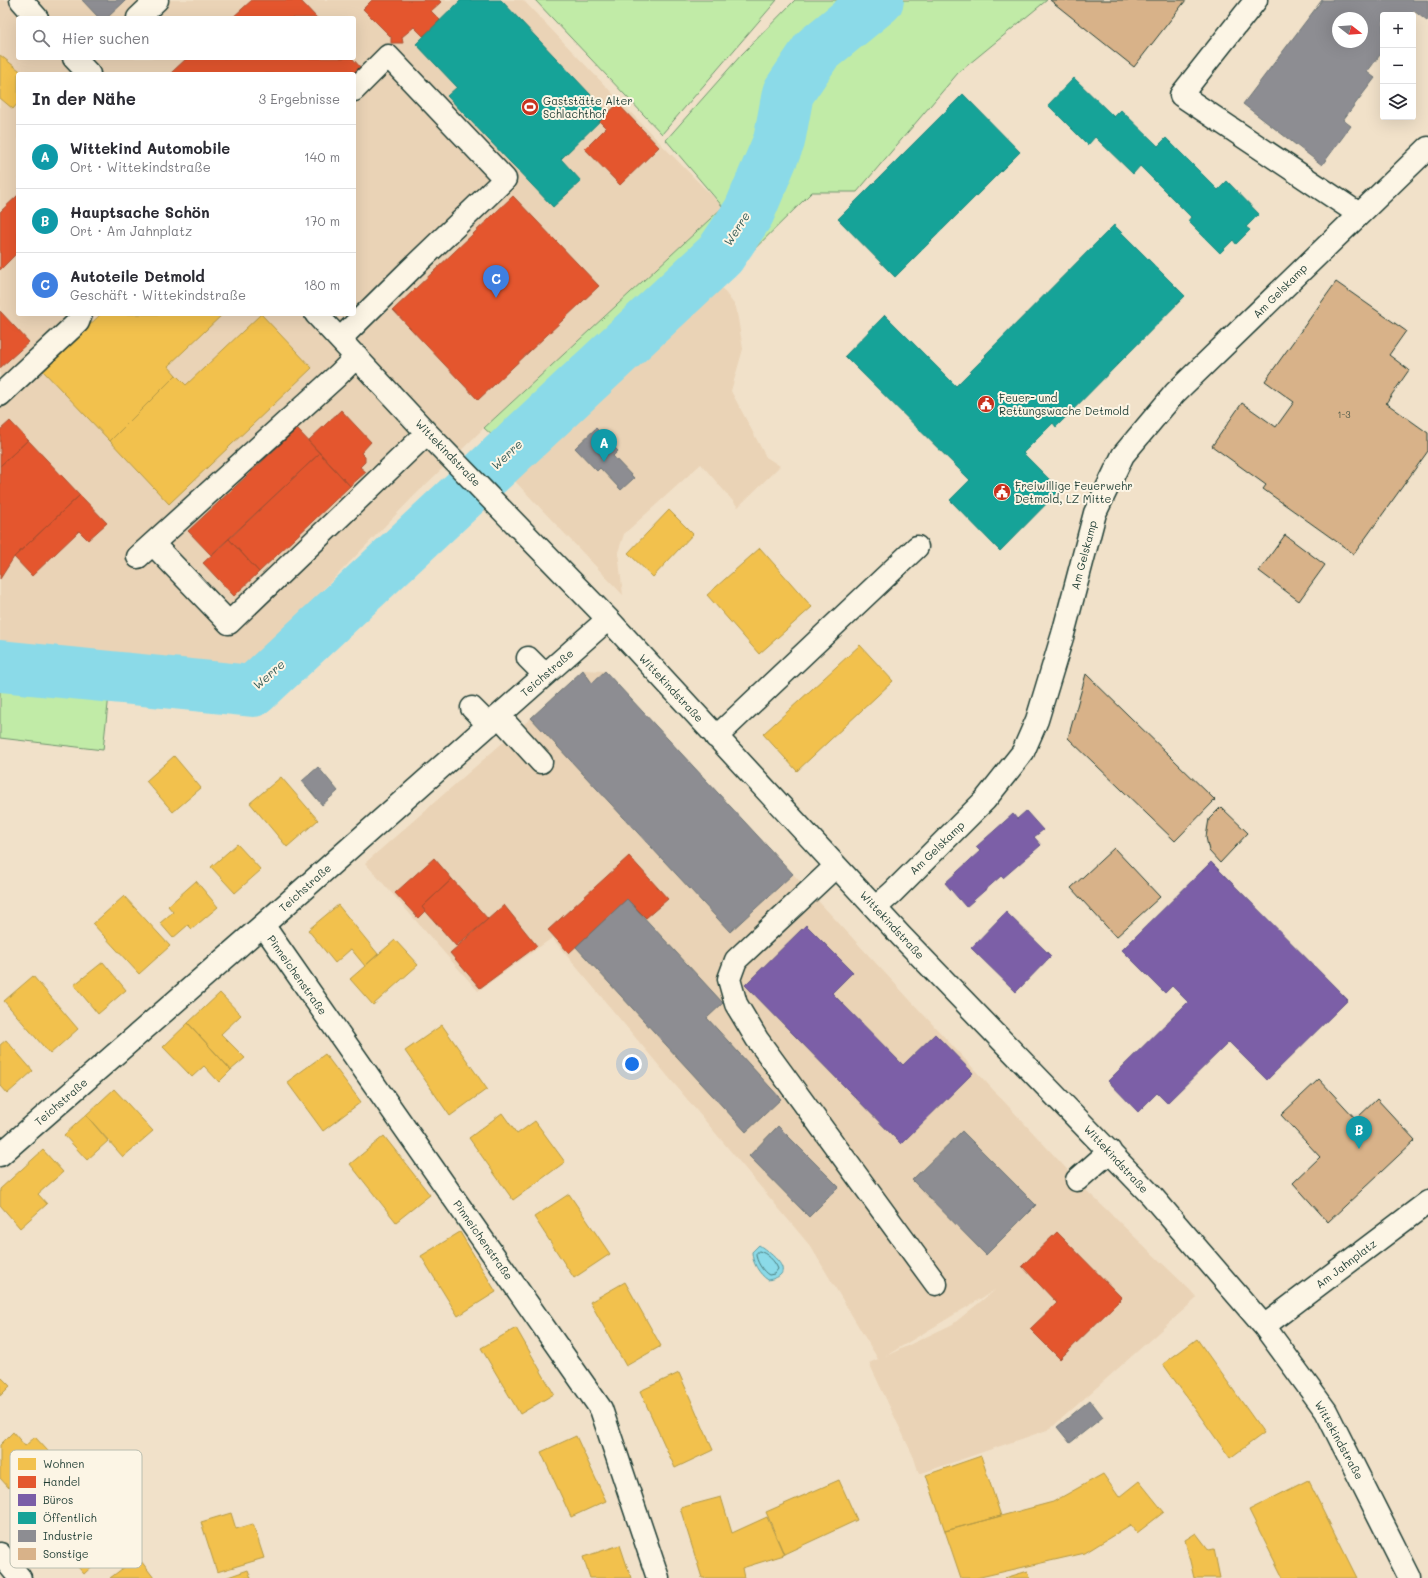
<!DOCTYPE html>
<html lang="de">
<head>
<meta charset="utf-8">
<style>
	body { margin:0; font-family:Mali,sans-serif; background:#f2f2f3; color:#2b2b33 }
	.controls { position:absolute; right:12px; top:12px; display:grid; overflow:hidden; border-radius:4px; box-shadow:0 4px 16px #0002 }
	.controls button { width:36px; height:36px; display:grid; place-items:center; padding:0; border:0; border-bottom:1px solid #e1e1e2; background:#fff; color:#2b2b33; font:20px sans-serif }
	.compass { position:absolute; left:1332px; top:12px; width:36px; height:36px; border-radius:50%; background:#fff; box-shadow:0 4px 16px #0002; rotate:107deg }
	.you { position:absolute; left:632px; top:1064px; width:14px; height:14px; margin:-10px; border:3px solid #fff; border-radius:50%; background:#1a73e8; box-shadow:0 0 0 6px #1a73e833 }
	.badge { display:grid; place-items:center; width:26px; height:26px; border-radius:50%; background:#b45309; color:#fff; font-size:13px; font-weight:700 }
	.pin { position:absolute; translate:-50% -33px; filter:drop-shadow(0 1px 2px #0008) }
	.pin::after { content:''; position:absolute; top:21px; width:14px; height:12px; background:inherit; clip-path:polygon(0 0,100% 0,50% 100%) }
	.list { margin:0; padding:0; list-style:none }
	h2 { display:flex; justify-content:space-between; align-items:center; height:52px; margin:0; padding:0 16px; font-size:17px }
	h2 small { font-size:13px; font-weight:400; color:#7c7c81 }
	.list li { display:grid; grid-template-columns:26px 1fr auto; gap:12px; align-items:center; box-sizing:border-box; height:64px; padding:0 16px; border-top:1px solid #e1e1e2 }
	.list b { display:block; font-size:15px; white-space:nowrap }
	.list p { margin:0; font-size:13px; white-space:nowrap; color:#7c7c81 }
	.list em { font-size:13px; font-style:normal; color:#7c7c81 }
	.icon { flex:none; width:22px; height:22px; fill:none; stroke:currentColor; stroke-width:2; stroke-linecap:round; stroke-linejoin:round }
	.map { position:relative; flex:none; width:1428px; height:1578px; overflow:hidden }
	.search { position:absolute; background:#fff; box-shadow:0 4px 16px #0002; left:16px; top:16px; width:340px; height:44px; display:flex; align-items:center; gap:10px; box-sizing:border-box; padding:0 14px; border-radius:4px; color:#7c7c81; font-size:15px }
	.panel { position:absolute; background:#fff; box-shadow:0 4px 16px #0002; left:16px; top:72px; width:340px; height:244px; border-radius:4px }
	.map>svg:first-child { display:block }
	.built { fill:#ead3b6; fill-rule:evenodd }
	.green { fill:#c1eba7; stroke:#70946e }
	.water { fill:#8bdae8; stroke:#609ba0 }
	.homes { fill:#f2c14e; stroke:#b39946 }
	.shops { fill:#e4572e; stroke:#a94f30 }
	.offices { fill:#7b5ea7; stroke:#5f5484 }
	.public { fill:#17a398; stroke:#19847a }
	.industry { fill:#8d8d92; stroke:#6c7576; fill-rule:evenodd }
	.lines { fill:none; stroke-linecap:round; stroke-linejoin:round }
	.shore { stroke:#4a7c7c; stroke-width:1 }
	.river { stroke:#8bdae8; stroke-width:52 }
	.building { fill:#d8b289; stroke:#1f3d34 }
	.minor-casing { stroke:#1f3d34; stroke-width:25 }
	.minor { stroke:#fcf5e5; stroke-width:22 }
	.labels { text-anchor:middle; stroke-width:4; stroke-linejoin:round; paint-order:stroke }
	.number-label { font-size:9px; fill:#4d5a49 }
	.poi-label { font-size:11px; fill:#1f3d34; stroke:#fcf5e5; text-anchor:start }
	.street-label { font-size:11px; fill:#1f3d34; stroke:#fcf5e5 }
	.water-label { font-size:12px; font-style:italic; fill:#355c58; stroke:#fcf5e5 }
	.key { fill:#fcf5e5; stroke:#babeb0; stroke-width:1 }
	.key-label { font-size:11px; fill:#1f3d34 }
</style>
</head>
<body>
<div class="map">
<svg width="1428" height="1578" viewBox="0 0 1428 1578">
	<rect width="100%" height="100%" fill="#f1e1c9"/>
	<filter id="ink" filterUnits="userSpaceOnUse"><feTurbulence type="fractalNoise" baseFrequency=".025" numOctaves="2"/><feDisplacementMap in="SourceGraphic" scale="8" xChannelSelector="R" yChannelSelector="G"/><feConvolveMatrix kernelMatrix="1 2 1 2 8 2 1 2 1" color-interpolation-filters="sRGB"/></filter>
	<g filter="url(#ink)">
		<path class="built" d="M0 0H523L662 145 723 207 484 428 415 495 245 670 228 674 166 665 82 660 52 648 23 656 0 654ZM18 18H354V58H18ZM18 74H354V314H18Z
			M719 284 736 307 743 349 731 391 766 457 780 466 738 507 701 464 624 534 618 552 623 595 509 475 606 396Z
			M583 670 605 671 1088 1192 1189 1289 1197 1298 1050 1429 919 1474 914 1458 869 1363 878 1359 811 1247 552 938 478 991 365 863 531 718ZM995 1290 953 1324 884 1357Z"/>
		<path class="green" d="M535 0H777L662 134Z
			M795 0H1047L958 73 857 192H812L606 396 523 463 484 428 723 207 666 140 742 54Z
			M0 687 41 695H109L103 750 0 738Z"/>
		<path class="water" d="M759 1245C772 1254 799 1274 768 1280 759 1274 752 1262 752 1252Z"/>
		<path class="homes" d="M0 55 24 74H18V103L13 109 0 98Z
			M101 314H223L168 366 176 375 110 441 42 370Z
			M261 314 312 368 169 504 110 441 176 375 186 385Z
			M669 510 693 534 653 577 628 553Z
			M760 548 812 607 759 654 707 595Z
			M860 645 893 681 797 771 763 734Z
			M174 756 201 788 173 812 146 781Z
			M281 777 318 820 287 847 250 803Z
			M237 844 261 870 235 893 211 867Z
			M196 881 218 907 192 929 188 925 173 938 160 923 173 912 168 906Z
			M124 896 170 946 139 974 93 924Z
			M338 905 378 954 365 966 351 949 335 963 308 930Z
			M395 940 418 965 373 1005 350 979Z
			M103 962 126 990 98 1014 74 985Z
			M33 976 78 1029 50 1054 4 1001Z
			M220 993 241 1015 221 1034 245 1058 231 1070 188 1023Z
			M188 1023 231 1070 219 1082 204 1066 192 1077 163 1047Z
			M442 1025 487 1089 450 1116 405 1051Z
			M6 1040 33 1071 7 1094 0 1086V1045Z
			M325 1054 361 1102 323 1131 287 1082Z
			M114 1089 153 1131 123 1157 86 1115Z
			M502 1113 517 1134 535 1121 565 1162 513 1200 469 1138Z
			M86 1115 108 1141 87 1160 64 1135Z
			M384 1136 430 1195 396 1222 350 1164Z
			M43 1150 63 1172 38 1194 47 1204 20 1228 0 1205V1189Z
			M569 1194 610 1254 574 1278 534 1217Z
			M460 1232 496 1292 458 1316 421 1256Z
			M625 1282 661 1346 626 1366 590 1302Z
			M516 1328 554 1394 520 1414 481 1348Z
			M1197 1339 1264 1433 1230 1458 1163 1364Z
			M679 1373 713 1450 675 1468 640 1391Z
			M0 1376 10 1386 0 1396Z
			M13 1432 25 1446 35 1437 48 1451 9 1488 0 1478V1445Z
			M576 1436 606 1501 571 1517 541 1452Z
			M981 1456 1001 1516 945 1531 926 1475Z
			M1103 1474 1119 1497 1139 1481 1164 1512 1137 1533 1130 1525 1085 1553 976 1578H961L945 1531 1053 1502Z
			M839 1480 857 1520 784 1554 766 1512Z
			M1308 1480 1357 1578H1283L1249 1510Z
			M721 1497 732 1533 767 1517 784 1555 742 1568 744 1578H702L680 1508Z
			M95 1512 120 1540 84 1574 59 1545Z
			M231 1513 236 1529 253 1524 264 1558 217 1572 201 1522Z
			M1196 1533 1209 1550 1214 1549 1220 1578H1194L1185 1540Z
			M620 1545 631 1578H590L583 1557Z
			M138 1557 154 1578H110Z
			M248 1570 251 1578H225Z
			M1028 1571 1030 1578H1005Z"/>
		<path class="shops" d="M252 0H300L317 18H232Z
			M372 0H439L441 2 431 11 440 20 423 36 414 27 402 37 403 43H391V37L363 9Z
			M187 58H352L362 69 354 76V74H174L172 72Z
			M618 104 659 147 620 185 585 149 606 128 599 121Z
			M18 195V252L0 270V212Z
			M513 196 599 286 478 400 393 310Z
			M0 311 29 342 0 368Z
			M341 410 371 442 361 453 365 457V462L360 467 366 472 350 486 308 441Z
			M10 421 28 440 0 466V430Z
			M297 429 320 453 211 555 188 531Z
			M28 440 80 495 14 557 0 579V466Z
			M320 453 350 486 259 572 229 539Z
			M80 495 107 523 88 540 79 531 32 576 14 557Z
			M229 539 259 572 234 596 203 563Z
			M629 856 668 899 646 918 627 899 569 953 548 930Z
			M434 858 452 879 422 907 425 911 418 918 395 893Z
			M452 879 488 919 456 946 422 907Z
			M504 905 537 946 480 988 450 953Z
			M1057 1232 1122 1298 1060 1359 1030 1329 1057 1303 1022 1266Z"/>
		<path class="offices" d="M1026 811 1043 830 1034 837 1041 845 1003 878 1001 876 966 907 945 883 980 851 976 847 1013 814 1017 819Z
			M1211 862 1348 1000 1267 1080 1229 1042 1167 1103 1157 1093 1138 1112 1108 1081 1188 1002 1172 986 1165 993 1122 950Z
			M1006 912 1051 956 1016 992 971 948Z
			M806 925 853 972 832 993 903 1065 935 1034 973 1073 901 1144 745 985Z"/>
		<path class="public" d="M461 0H501L608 113 561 159 581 181 553 207 447 96 457 87 416 44Z
			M1074 78 1114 117 1121 110 1158 146 1166 138 1218 190 1227 181 1259 214 1246 227 1250 230 1236 244 1233 240 1220 253 1188 221 1191 217 1140 166 1133 174 1095 137 1088 145 1048 105Z
			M963 94 1020 152 895 277 838 219Z
			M1114 225 1185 296 1056 427 1053 423 1023 453 1060 490 1000 551 950 500 970 480 845 356 885 315 956 386 986 356 985 355Z"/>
		<path class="industry" d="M82 0H126L107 18H99Z
			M1322 0H1428V19L1427 21 1414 11 1410 15H1383V51L1367 72 1375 78 1343 120 1351 126 1322 165 1243 104ZM1338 18H1362V42H1338Z
			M596 428 618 451 613 456 634 478 621 490 600 468 597 471 575 448Z
			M583 670 592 683 605 671 793 874 730 932 531 718Z
			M318 767 338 791 322 805 302 781Z
			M627 899 723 1003 707 1018 781 1099 746 1132 576 947Z
			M778 1126 839 1187 809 1217 749 1156Z
			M962 1131 1036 1205 986 1255 912 1180Z
			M1090 1400 1103 1417 1070 1443 1057 1427Z"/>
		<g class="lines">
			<path class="shore" d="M759 1251C767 1253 775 1261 778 1269L774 1274 769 1275C763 1272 756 1261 756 1254Z"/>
			<path class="river" d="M0 666 253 691 720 255 749 212 779 141 788 93 817 50 878 0"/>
		</g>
		<path class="building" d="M1050 0H1186L1134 67Z
			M1336 282 1406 331 1389 355 1409 370 1386 403 1428 433V451L1354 554 1263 489 1266 485 1212 446 1242 403 1276 427 1294 402 1265 381Z
			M1285 535 1325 565 1299 601 1259 571Z
			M1086 674 1215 800 1175 841 1068 738Z
			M1221 807 1248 833 1220 863 1209 851 1206 837 1209 819Z
			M1114 848 1160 897 1116 937 1071 888Z
			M1319 1079 1356 1119 1377 1099 1415 1140 1328 1222 1293 1183 1320 1157 1281 1115Z"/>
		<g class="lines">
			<defs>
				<path id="minor" d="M21 0 37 18
					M1256 0 1181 95 1359 214
					M138 18 157 0
					M74 58 89 74
					M316 314 427 433 608 619 901 936 1151 1195 1264 1326 1326 1411 1410 1578
					M340 339 410 270 505 179 388 56 354 90
					M0 395 78 322 81 314
					M153 544 229 623 427 433
					M138 557 338 375 357 356
					M528 658 545 675
					M472 708 489 725
					M499 716 541 762
					M716 737 917 547
					M836 866 736 960 729 979 736 1004 757 1039 936 1284
					M875 908 893 892 985 800 1023 752 1037 720 1063 634 1095 513 1123 455 1175 393 1428 148
					M263 925 601 1409 658 1578
					M0 1155 263 925 608 619
					M1077 1180 1110 1151
					M1264 1326 1428 1202
					M0 1554 20 1578"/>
			</defs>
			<use href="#minor" class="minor-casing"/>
			<use href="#minor" class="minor"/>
		</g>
	</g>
	<defs>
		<symbol id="stadium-disc" viewBox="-11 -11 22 22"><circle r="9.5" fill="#c8321e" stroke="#fcf5e5"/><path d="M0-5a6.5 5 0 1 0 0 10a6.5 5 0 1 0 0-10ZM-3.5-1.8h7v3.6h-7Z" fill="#fff"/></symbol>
		<symbol id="civic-disc" viewBox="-11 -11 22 22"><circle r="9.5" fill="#c8321e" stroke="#fcf5e5"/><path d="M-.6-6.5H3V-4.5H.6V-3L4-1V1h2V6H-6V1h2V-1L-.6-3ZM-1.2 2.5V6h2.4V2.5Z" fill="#fff"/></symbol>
	</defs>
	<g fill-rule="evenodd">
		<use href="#stadium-disc" x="520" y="97" width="20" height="20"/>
		<use href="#civic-disc" x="976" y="394" width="20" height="20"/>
		<use href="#civic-disc" x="992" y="482" width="20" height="20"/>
	</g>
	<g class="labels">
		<g class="number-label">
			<text x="1344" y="418">1-3</text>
		</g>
		<g class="poi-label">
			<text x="543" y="105">Gaststätte Alter<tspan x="543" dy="13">Schlachthof</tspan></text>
			<text x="999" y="402">Feuer- und<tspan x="999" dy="13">Rettungswache Detmold</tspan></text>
			<text x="1015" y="490">Freiwillige Feuerwehr<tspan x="1015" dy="13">Detmold, LZ Mitte</tspan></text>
		</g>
		<g class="street-label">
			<text transform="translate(1280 291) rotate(-45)" y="4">Am Gelskamp</text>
			<text transform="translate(448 453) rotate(46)" y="4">Wittekindstraße</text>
			<text transform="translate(1084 555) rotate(-75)" y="4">Am Gelskamp</text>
			<text transform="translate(547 673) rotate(-41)" y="4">Teichstraße</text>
			<text transform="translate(671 688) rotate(47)" y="4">Wittekindstraße</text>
			<text transform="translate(937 848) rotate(-44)" y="4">Am Gelskamp</text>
			<text transform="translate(305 888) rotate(-42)" y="4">Teichstraße</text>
			<text transform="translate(892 925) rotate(47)" y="4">Wittekindstraße</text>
			<text transform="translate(297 975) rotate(55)" y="4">Pinneichenstraße</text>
			<text transform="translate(61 1102) rotate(-41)" y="4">Teichstraße</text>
			<text transform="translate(1116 1159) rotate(47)" y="4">Wittekindstraße</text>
			<text transform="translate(483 1240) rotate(55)" y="4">Pinneichenstraße</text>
			<text transform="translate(1346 1264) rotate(-37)" y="4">Am Jahnplatz</text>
			<text transform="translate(1339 1440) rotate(61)" y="4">Wittekindstraße</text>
		</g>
		<g class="water-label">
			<text transform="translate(737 229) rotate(-57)" y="4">Werre</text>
			<text transform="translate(507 455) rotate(-43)" y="4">Werre</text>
			<text transform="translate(269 675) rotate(-41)" y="4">Werre</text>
		</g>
	</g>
	<rect x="10" y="1450" width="132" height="118" rx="6" class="key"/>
	<rect x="18" y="1458" width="18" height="12" fill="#f2c14e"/>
	<rect x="18" y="1476" width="18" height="12" fill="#e4572e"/>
	<rect x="18" y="1494" width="18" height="12" fill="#7b5ea7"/>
	<rect x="18" y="1512" width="18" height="12" fill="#17a398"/>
	<rect x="18" y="1530" width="18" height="12" fill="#8d8d92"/>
	<rect x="18" y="1548" width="18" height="12" fill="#d8b289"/>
	<g class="key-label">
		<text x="43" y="1468">Wohnen</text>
		<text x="43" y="1486">Handel</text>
		<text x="43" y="1504">Büros</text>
		<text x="43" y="1522">Öffentlich</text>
		<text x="43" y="1540">Industrie</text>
		<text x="43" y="1558">Sonstige</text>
	</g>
</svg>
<div class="controls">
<button>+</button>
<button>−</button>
<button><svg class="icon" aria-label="layers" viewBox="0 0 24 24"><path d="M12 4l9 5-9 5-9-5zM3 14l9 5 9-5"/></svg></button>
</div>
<svg class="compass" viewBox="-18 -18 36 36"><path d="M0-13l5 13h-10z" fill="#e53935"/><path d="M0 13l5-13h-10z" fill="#7c7c81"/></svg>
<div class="you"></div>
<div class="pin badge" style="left:604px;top:462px;background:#0f9aa8">A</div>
<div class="pin badge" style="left:1359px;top:1149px;background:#0f9aa8">B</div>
<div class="pin badge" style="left:496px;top:298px;background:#3f7fe0">C</div>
<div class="search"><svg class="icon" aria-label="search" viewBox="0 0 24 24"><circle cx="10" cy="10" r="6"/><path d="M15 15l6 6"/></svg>Hier suchen</div>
<section class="panel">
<h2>In der Nähe<small>3 Ergebnisse</small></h2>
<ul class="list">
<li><span class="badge" style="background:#0f9aa8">A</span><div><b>Wittekind Automobile</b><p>Ort · Wittekindstraße</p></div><em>140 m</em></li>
<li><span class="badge" style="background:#0f9aa8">B</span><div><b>Hauptsache Schön</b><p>Ort · Am Jahnplatz</p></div><em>170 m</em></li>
<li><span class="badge" style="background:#3f7fe0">C</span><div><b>Autoteile Detmold</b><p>Geschäft · Wittekindstraße</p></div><em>180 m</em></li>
</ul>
</section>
</div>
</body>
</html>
